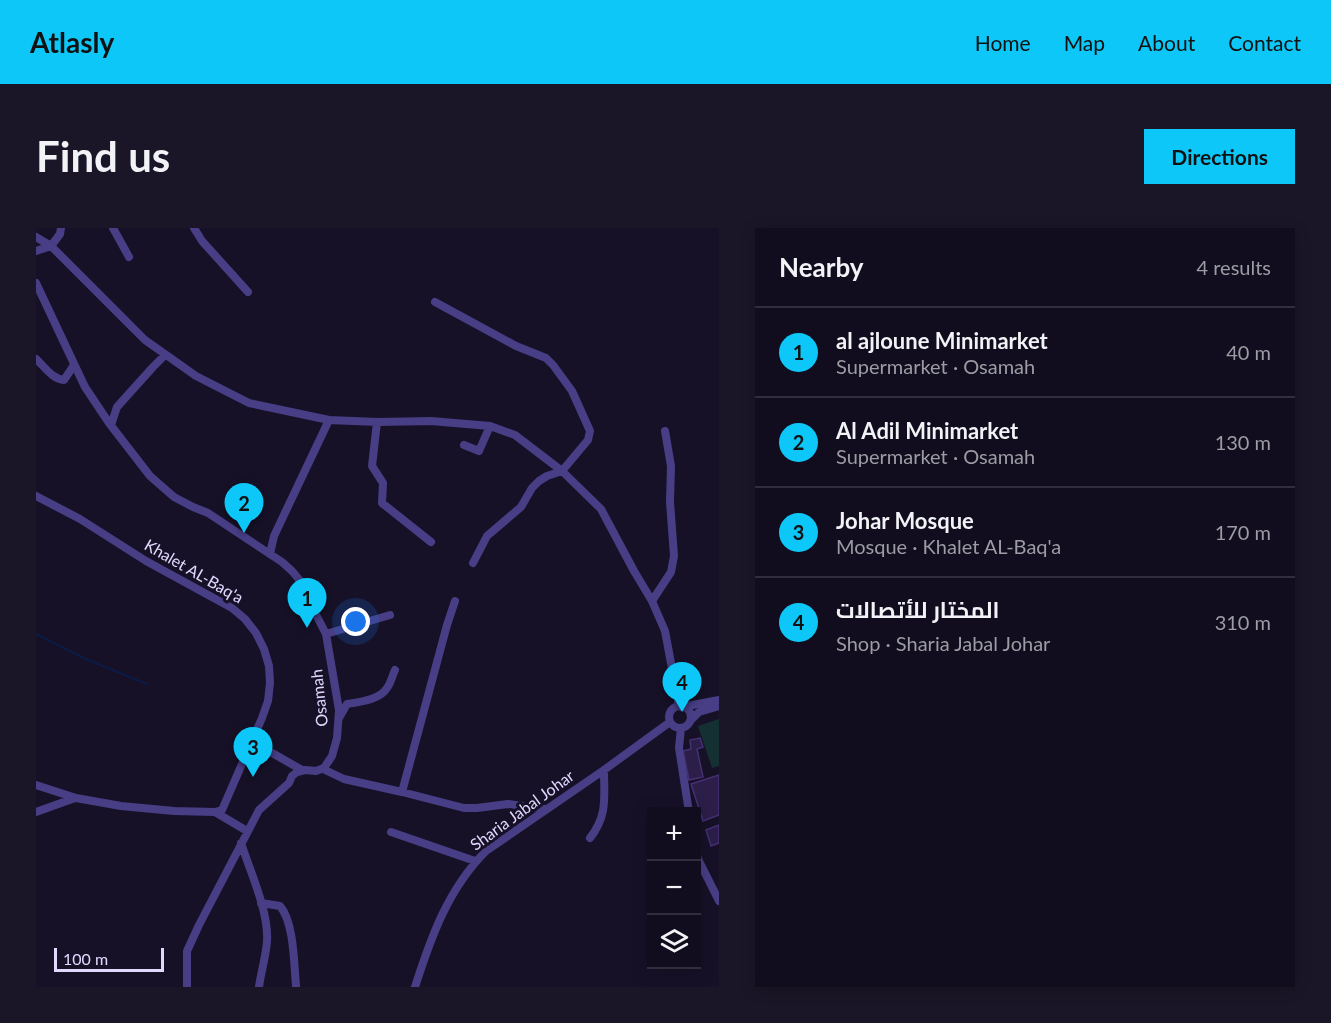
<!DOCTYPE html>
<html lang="en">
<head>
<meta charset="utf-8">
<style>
	body { margin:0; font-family:Lato,Cairo,sans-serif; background:#1a1627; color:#f1f3f6 }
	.controls { position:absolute; right:18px; bottom:18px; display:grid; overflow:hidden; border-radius:0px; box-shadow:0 3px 15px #0003 }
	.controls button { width:54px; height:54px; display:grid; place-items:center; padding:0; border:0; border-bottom:2px solid #302d3c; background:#110d1e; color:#f1f3f6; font:30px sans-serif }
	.scale { position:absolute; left:18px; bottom:15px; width:110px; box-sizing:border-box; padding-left:6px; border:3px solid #e1d9fe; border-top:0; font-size:16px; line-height:21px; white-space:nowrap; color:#e1d9fe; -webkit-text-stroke:4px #171128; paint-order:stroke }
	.you { position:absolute; left:320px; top:394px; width:21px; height:21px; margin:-15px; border:4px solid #fff; border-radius:50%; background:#1a73e8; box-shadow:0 0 0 9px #1a73e833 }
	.badge { display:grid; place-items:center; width:39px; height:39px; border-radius:50%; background:#0cc7f7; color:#111; font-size:20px; font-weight:700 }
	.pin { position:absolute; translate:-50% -50px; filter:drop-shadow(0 2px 3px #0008) }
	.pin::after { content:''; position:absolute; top:32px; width:21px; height:18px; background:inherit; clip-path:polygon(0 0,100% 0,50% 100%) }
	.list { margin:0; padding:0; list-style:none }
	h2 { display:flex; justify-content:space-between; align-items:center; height:78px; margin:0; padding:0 24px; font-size:26px }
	h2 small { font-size:20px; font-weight:400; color:#9c9ca4 }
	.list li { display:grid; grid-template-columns:39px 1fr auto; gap:18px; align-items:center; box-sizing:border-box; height:90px; padding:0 24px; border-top:2px solid #302d3c }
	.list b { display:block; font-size:22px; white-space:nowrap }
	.list p { margin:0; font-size:20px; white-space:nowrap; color:#9c9ca4 }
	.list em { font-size:20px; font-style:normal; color:#9c9ca4 }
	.icon { flex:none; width:33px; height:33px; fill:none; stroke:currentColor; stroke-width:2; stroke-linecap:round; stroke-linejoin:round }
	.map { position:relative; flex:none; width:683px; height:759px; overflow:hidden; border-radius:0px }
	header { display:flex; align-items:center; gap:36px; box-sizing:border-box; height:84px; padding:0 30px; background:#0cc7f7; color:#111 }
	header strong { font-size:28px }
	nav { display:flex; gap:33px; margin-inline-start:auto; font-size:21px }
	.intro { display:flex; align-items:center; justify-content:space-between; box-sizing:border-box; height:144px; padding:0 36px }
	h1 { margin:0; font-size:42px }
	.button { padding:15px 27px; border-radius:0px; background:#0cc7f7; color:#111; font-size:21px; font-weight:700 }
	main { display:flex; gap:36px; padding:0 36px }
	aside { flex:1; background:#110d1e; border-radius:0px; box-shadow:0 3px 15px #0003 }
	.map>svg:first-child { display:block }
	.park { fill:#143032 }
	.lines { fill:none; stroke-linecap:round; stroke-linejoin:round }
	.stream { stroke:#0c1b46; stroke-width:2 }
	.building { fill:#2b1e49; stroke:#453074; stroke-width:1.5 }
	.minor { stroke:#483e86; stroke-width:8 }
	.labels { text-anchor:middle; stroke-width:6; stroke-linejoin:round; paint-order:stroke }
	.street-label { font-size:16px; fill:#e1d9fe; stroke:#171128 }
</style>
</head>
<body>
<header>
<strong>Atlasly</strong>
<nav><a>Home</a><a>Map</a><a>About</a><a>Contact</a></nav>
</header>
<div class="intro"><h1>Find us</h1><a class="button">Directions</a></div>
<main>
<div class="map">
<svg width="683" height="759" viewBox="0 0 683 759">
	<rect width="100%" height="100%" fill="#171128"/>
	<path class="park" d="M683 491V538L676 540 662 498Z"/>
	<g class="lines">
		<path class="stream" d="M0 406 52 432 111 456"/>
	</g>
	<path class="building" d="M664 510 667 519 661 521 667 549 653 552 647 523 655 521 654 512Z
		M683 547V587L667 593 655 556Z
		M683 597V615L675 618 670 602Z"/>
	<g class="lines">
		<path class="minor" d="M77 0 93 29
			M158 0 166 13 212 64
			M0 9 15 18 109 112 160 148 213 175 293 192 341 194 395 193 454 198 479 207 526 243 565 281 598 343 616 373 629 403 643 478
			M15 18 24 6 25 0
			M0 23 15 18
			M0 55 49 159 73 195 114 248 138 269 157 279 172 285 246 334 256 343 266 355 274 375 290 406 303 482 301 510 296 528 288 540 280 543 269 542 261 544 256 548 253 555 223 582 163 697 151 723V759
			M399 74 480 118 510 130 517 137 536 163 554 203 552 212 526 243 511 248 503 253 496 260 485 279 451 308 437 335
			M0 131C9 139 16 151 28 152L38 137
			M341 194 336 238 347 255 346 275 395 314
			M75 197 81 179 117 139 129 127
			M428 217 443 223 454 198
			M0 268 44 291 110 333 196 380 209 391 220 405 228 421 233 438 234 455 232 473 226 490 186 582 179 584
			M234 326 238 308 293 192
			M616 373 635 344 638 328 634 274 635 238 629 203
			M290 406 354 387
			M633 489a11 11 0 1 1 22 0a11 11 0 1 1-22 0Z
			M646 479 683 472
			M303 490 311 476C323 474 344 472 351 460 355 455 356 448 359 442
			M654 493 663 484 683 478
			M645 500 643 520 653 584
			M215 513 266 542
			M287 541 308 551 366 564 428 580H441L472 576 509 581
			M0 557 40 570 85 578 138 583 179 584 211 603
			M366 564 411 397 419 373
			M0 584 39 570
			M355 604 439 633
			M554 610C572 587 568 569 568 542
			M205 615C214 643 233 684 231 713 230 728 225 744 223 759
			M660 623 662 631 683 673
			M225 675 244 678C258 694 258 736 260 758
			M379 759C395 709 412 661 450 623L568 542 634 494"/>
	</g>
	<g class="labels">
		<g class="street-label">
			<text transform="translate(158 343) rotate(30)" y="6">Khalet AL-Baq'a</text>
			<text transform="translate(283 470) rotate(-96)" y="6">Osamah</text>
			<text transform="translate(486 582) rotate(-36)" y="6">Sharia Jabal Johar</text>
		</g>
	</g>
</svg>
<div class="controls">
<button>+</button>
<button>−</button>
<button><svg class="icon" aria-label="layers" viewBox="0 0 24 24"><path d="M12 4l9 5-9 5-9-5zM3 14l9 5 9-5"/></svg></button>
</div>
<div class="scale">100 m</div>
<div class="you"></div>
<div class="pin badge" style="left:271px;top:400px">1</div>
<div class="pin badge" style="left:208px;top:305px">2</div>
<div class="pin badge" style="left:217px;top:549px">3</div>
<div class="pin badge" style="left:646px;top:484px">4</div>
</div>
<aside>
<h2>Nearby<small>4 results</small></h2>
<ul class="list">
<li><span class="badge">1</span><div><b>al ajloune Minimarket</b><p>Supermarket · Osamah</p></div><em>40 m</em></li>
<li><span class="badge">2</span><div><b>Al Adil Minimarket</b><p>Supermarket · Osamah</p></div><em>130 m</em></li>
<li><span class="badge">3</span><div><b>Johar Mosque</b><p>Mosque · Khalet AL-Baq'a</p></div><em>170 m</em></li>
<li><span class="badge">4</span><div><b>المختار للأتصالات</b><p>Shop · Sharia Jabal Johar</p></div><em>310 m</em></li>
</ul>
</aside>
</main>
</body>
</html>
